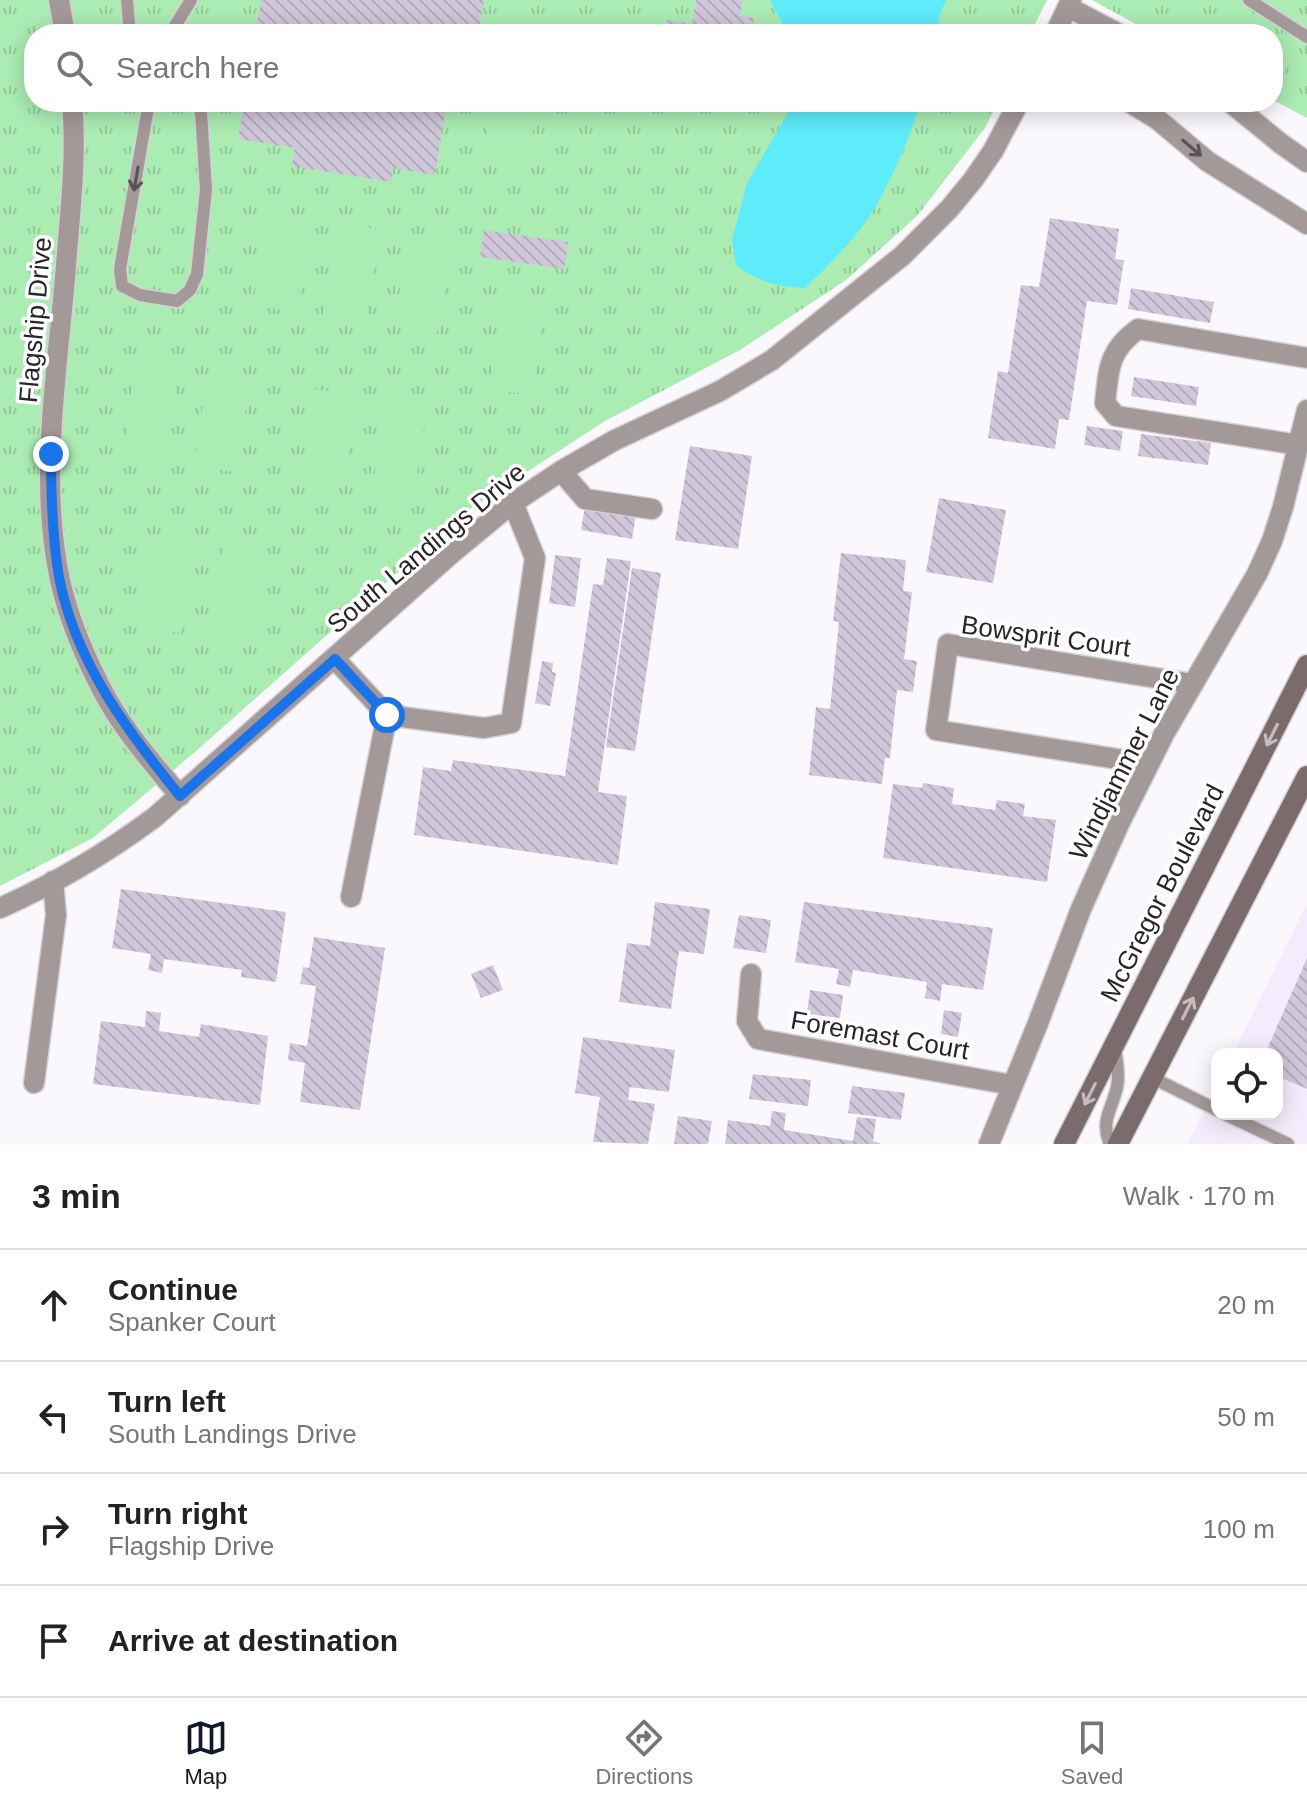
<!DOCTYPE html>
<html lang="en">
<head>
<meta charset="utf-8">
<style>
	body { margin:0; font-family:Helvetica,sans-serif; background:#f6f6f6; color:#222 }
	.controls { position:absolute; right:24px; bottom:24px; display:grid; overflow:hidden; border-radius:16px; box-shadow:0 4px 20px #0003 }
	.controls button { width:72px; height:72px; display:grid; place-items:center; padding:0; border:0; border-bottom:2px solid #e0e0e0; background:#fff; color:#222; font:40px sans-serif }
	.stop { position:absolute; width:24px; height:24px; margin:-18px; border:6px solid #1a73e8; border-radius:50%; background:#fff }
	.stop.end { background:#1a73e8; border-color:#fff; box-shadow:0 2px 8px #0008 }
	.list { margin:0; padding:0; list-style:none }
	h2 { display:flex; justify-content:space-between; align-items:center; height:104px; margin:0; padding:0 32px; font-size:34px }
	h2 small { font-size:26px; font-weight:400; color:#767676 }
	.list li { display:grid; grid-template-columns:52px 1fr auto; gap:24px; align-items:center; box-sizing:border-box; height:112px; padding:0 32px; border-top:2px solid #e0e0e0 }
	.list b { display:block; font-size:30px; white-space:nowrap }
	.list p { margin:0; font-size:26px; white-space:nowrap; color:#767676 }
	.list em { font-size:26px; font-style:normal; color:#767676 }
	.icon { flex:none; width:44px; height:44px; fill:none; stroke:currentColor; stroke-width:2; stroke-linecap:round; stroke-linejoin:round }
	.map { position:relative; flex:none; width:1307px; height:1144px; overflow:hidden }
	.search { position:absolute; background:#fff; box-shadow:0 4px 20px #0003; left:24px; right:24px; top:24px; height:88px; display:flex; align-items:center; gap:20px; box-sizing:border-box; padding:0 28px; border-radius:32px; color:#767676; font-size:30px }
	.sheet { height:552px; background:#fff }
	nav { display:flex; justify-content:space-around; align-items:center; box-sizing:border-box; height:112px; border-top:2px solid #e0e0e0; background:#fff; font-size:22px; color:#767676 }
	nav a { display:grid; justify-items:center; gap:4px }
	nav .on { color:#111827 }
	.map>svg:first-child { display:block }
	.built { fill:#f4ecfd }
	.grass { fill:url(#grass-tufts) }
	.garden { fill:#abecb3 }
	.water { fill:#5fecfa }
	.building { fill:url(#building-back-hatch) }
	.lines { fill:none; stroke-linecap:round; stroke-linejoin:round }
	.service-casing { stroke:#d4d2d6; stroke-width:15 }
	.minor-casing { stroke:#d4d2d6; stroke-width:23 }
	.secondary-casing { stroke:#d4d2d6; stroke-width:23 }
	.service { stroke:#a49999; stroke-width:12 }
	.minor { stroke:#a49999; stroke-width:20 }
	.secondary { stroke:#7b6b6c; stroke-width:20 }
	.oneway { stroke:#595357 }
	.oneway2 { stroke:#c4bcbd }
	.route { stroke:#1a73e8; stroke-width:10 }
	.labels { text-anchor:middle; stroke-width:7; stroke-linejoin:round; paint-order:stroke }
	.street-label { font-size:26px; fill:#27242b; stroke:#fff }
</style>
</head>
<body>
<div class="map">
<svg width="1307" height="1144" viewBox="0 0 1307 1144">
	<defs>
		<pattern id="grass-tufts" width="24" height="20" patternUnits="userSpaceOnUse" patternTransform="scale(2)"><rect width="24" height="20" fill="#abecb3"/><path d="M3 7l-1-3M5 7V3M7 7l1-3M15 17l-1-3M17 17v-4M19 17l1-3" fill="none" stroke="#93ca9a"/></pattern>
		<pattern id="building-back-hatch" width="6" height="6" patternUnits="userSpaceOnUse" patternTransform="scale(2)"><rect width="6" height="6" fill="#d1c7db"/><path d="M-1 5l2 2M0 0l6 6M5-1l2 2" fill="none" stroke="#b3abbc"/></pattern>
	</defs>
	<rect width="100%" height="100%" fill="#faf8fc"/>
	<path class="built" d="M1307 903V1144H1187L1217 1085V1114H1277V1054H1233Z"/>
	<path class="grass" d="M0 0H1047L1030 34H34V102H998L985 128 917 216 846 280 740 350 605 421 467 511 195 752 93 838 0 886Z
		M1092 0H1307V118L1273 100V34H1154Z"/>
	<path class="garden" d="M493 102H537L528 163 485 157Z
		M267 213 309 219 296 312 253 305Z
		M338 223 380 230 366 322 324 316Z
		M408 234 451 240 437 332 395 326Z
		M502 297 544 304 531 395 489 389Z
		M136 364 179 370 165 462 123 455Z
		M207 374 250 380 236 472 194 466Z
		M314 389 356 395 343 487 301 481Z
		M385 400 427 406 414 498 372 492Z
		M152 535 194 541 181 633 139 627Z
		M223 545 265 551 252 643 210 637Z"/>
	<path class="water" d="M770 0H946L940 14 937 34H788Z
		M794 102H921C910 137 895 172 877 204 860 235 831 263 805 288 777 287 758 282 736 265L732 240 747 183Z"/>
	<path class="building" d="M261 0H484L478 34H255Z
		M696 0H743L740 16 754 18 752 34H664L667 20 692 24Z
		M244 102H447L435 175 393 168 391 182 292 166 295 148 238 139Z
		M1050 218 1119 229 1115 259 1124 260 1117 305 1087 301 1069 420 1059 419 1055 449 988 438 998 371 1008 373 1021 285 1039 287Z
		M484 230 568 242 564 269 480 257Z
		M1131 288 1214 302 1210 323 1128 309Z
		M1134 377 1199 387 1196 406 1131 396Z
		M1087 426 1123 431 1120 451 1084 445Z
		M1141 434 1211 443 1208 465 1138 456Z
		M690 446 752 456 738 549 675 540Z
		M939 498 1006 510 993 583 926 572Z
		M585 506 636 514 632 539 581 530Z
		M841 553 906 560 903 591 912 592 904 659 917 661 913 692 897 690 890 758H885L882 784 809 775 816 707 830 709 839 622 833 621Z
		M555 555 581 558 575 607 549 603Z
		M607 558 631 561 598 792 627 796 618 865 414 835 423 767 451 771 453 760 565 776 593 584 603 585Z
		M632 568 661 573 635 751 606 747Z
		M542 661 553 663 552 672 556 673 550 706 535 703Z
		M923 783 954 788 952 804 995 810 997 800 1025 804 1023 816 1056 820 1047 882 883 858 893 784 922 788Z
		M121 889 286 912 276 982 241 977 242 970 164 959 162 973 148 970 151 954 112 948Z
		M655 902 710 909 704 954 679 951 671 1009 619 1002 627 943 650 946Z
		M804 902 993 928 983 990 942 984 940 1001 925 998 927 982 853 970 850 987 836 984 839 969 795 962Z
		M739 915 771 920 766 953 733 948Z
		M314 937 385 948 360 1110 300 1102 305 1063 288 1060 290 1043 307 1046 316 986 300 984 303 967 309 968Z
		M1307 958V1089L1277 1076V1054H1265Z
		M493 965 503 990 481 998 471 974Z
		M810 990 843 995 840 1018 807 1014Z
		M944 1010 962 1013 958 1037 941 1034Z
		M146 1011 161 1013 159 1031 199 1037 201 1024 268 1036 260 1105 93 1084 101 1021 145 1027Z
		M583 1037 675 1050 669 1092 630 1087 628 1100 655 1104 648 1144 593 1142 600 1097 575 1093Z
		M753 1074 811 1080 808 1106 749 1099Z
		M852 1086 905 1093 901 1120 848 1113Z
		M772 1111 786 1113 784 1130 853 1141 857 1117 876 1119 873 1141 881 1144H725L728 1120 770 1126Z
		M678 1116 712 1121 708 1144H674Z"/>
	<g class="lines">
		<defs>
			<path id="service" d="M127 0 130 34
				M1249 0 1307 37
				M170 34 191 0
				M149 102 120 269 122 286 140 295 177 301 190 290 197 274 206 190 201 112 196 102
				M1153 1078 1217 1110
				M1225 1114 1288 1144
				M1110 1144C1100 1120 1112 1110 1117 1087 1120 1075 1116 1059 1115 1047"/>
			<path id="minor" d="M59 0 65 34
				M1068 7 1119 34
				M1055 34 1071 0
				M72 102C77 157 70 211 66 266 58 368 38 478 60 580 69 621 87 662 107 699 127 734 154 765 180 796
				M1129 102 1157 119 1207 161 1307 224
				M1230 102 1280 143 1307 162
				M1299 445 1116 416 1105 403C1109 368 1108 351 1138 329L1307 358
				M561 471 585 499 652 509
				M335 659 387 715 484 728 511 723 535 558 513 503
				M1149 764 936 730 948 644 1193 684
				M351 897 387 715
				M0 908C54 884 108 852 155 817L452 553 510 505 561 471 615 440 720 391 772 360 902 256 950 208 973 180 993 151 1019 102
				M751 974 747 1021 758 1039 1012 1085
				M34 1083 56 915 53 881
				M989 1144 1038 1023 1081 909 1119 824 1164 734 1257 574 1272 541 1283 507 1307 410"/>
			<path id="secondary" d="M1064 1144 1307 665
				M1118 1144 1307 776"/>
		</defs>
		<use href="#service" class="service-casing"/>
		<use href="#minor" class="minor-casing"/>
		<use href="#secondary" class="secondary-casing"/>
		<use href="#service" class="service"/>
		<use href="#minor" class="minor"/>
		<use href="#secondary" class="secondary"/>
	</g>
	<defs><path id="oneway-shaft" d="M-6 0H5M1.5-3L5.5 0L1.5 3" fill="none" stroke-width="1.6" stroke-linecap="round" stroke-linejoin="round" transform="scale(2)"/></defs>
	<g class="oneway">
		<use href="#oneway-shaft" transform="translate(1192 148) rotate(40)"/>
		<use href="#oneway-shaft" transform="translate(136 179) rotate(100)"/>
	</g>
	<g class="oneway2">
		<use href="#oneway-shaft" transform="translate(1272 735) rotate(117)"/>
		<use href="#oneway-shaft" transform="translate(1188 1008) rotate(-63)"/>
		<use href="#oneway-shaft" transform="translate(1090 1094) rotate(117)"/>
	</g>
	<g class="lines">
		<path class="route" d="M51 454C51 496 52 536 59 577 75 661 127 731 180 796L335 659 387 715"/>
	</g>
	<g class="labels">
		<g class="street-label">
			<text transform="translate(35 320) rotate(-85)" y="9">Flagship Drive</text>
			<text transform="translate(426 548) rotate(-40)" y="9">South Landings Drive</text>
			<text transform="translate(1046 636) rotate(8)" y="9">Bowsprit Court</text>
			<text transform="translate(1124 764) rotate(-63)" y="9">Windjammer Lane</text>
			<text transform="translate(1162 893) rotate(-63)" y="9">McGregor Boulevard</text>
			<text transform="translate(880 1035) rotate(10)" y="9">Foremast Court</text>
		</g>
	</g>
</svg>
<div class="controls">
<button><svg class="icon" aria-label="locate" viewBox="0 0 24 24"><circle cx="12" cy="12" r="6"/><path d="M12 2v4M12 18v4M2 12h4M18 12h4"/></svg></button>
</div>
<div class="stop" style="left:387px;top:715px"></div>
<div class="stop end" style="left:51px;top:454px"></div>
<div class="search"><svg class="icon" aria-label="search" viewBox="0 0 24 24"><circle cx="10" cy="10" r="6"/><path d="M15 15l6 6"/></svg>Search here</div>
</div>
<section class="sheet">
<h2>3 min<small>Walk · 170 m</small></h2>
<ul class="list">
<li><svg class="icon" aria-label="ahead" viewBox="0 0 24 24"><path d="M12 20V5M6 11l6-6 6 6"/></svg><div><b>Continue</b><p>Spanker Court</p></div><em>20 m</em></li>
<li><svg class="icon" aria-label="left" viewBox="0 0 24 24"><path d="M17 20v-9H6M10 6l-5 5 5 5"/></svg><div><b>Turn left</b><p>South Landings Drive</p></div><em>50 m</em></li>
<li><svg class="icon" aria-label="right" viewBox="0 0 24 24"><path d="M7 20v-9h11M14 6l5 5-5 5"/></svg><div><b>Turn right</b><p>Flagship Drive</p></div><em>100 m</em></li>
<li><svg class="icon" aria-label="arrive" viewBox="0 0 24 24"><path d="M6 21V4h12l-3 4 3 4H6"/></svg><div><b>Arrive at destination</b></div></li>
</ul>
</section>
<nav>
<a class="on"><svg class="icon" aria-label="map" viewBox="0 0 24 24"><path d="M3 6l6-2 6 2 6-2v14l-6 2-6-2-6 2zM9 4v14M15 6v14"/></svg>Map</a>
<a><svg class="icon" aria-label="directions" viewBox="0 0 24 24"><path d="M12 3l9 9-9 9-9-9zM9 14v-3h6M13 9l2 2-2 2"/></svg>Directions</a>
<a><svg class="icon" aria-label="saved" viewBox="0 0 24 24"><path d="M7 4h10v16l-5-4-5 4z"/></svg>Saved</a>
</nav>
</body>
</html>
